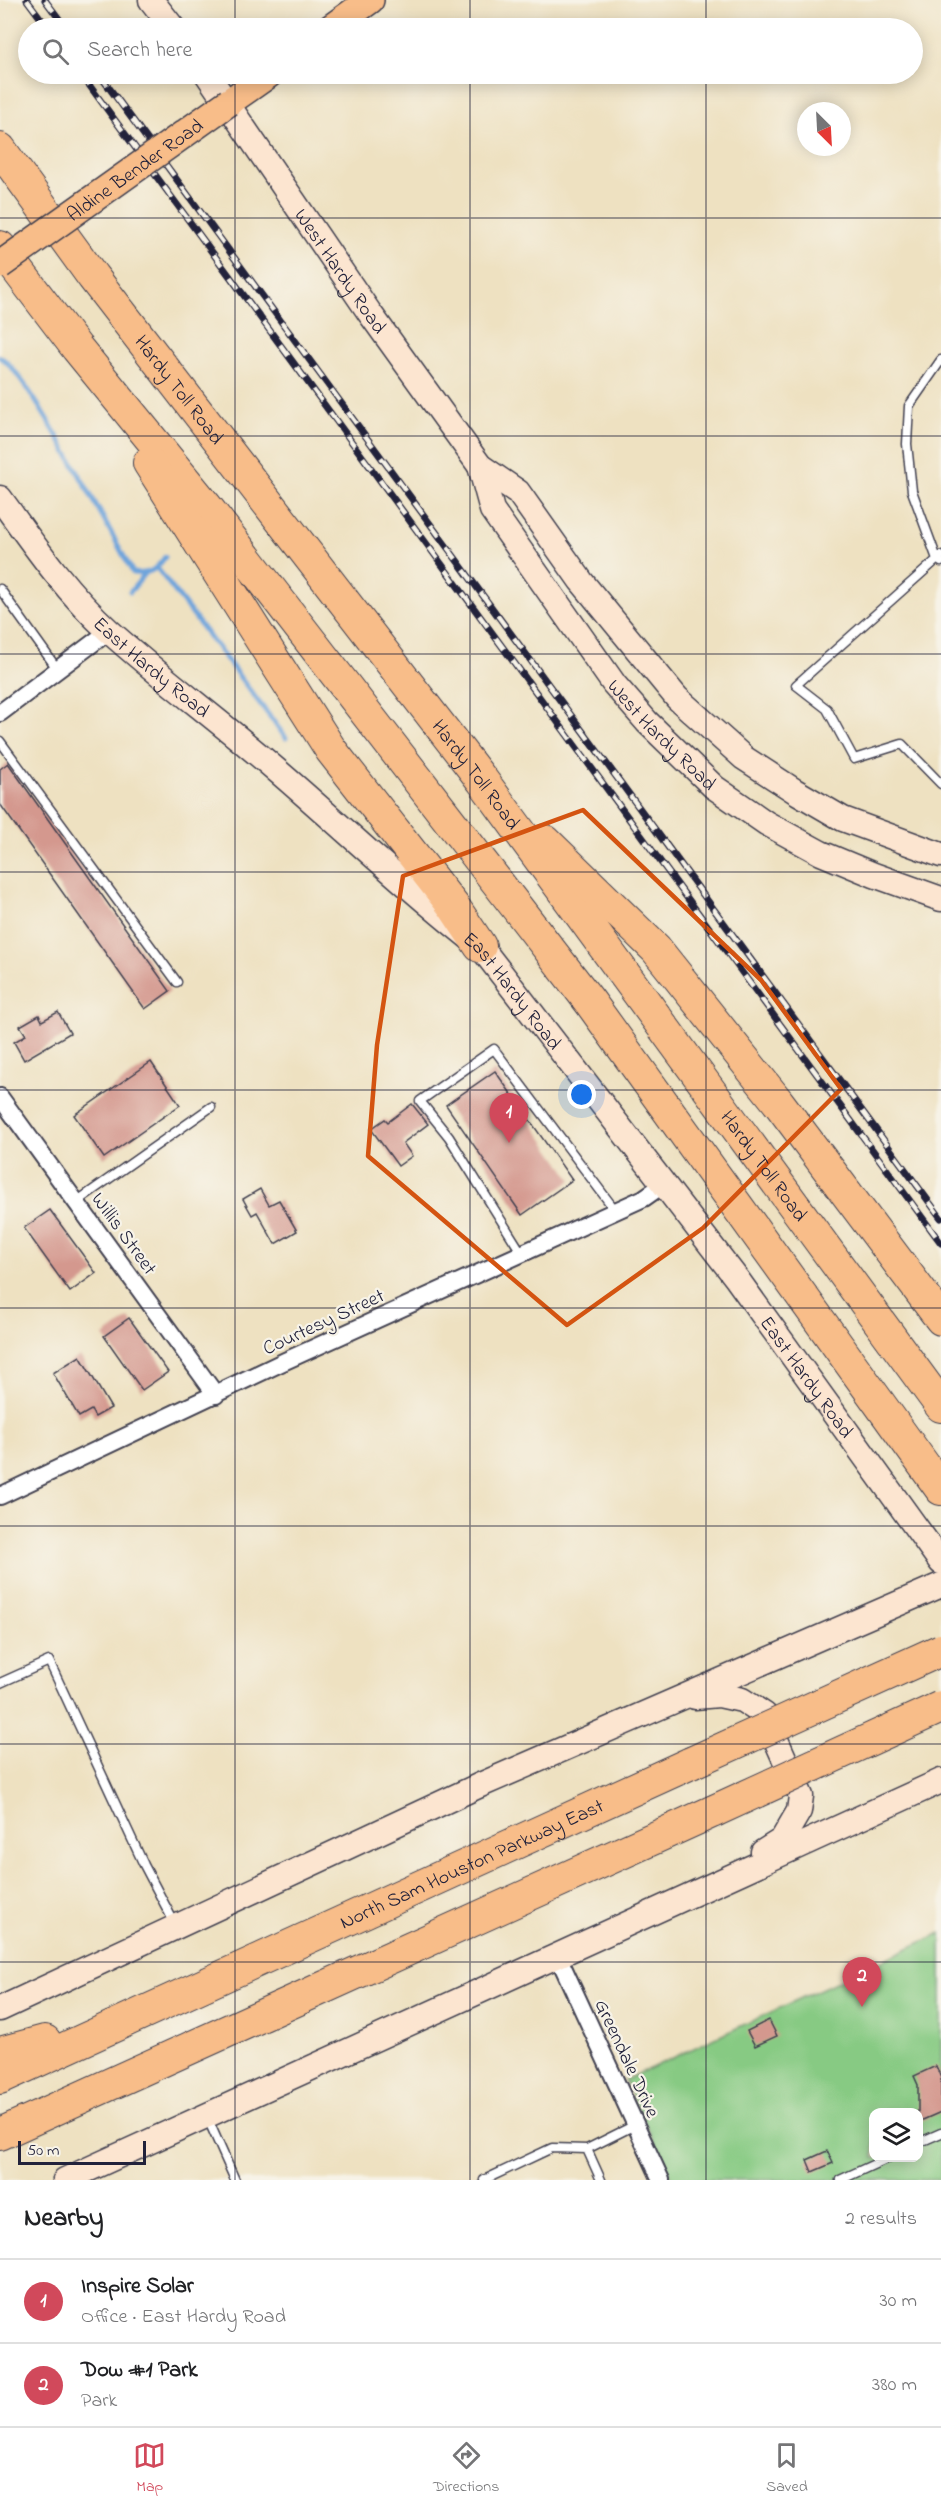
<!DOCTYPE html>
<html lang="en">
<head>
<meta charset="utf-8">
<style>
	body { margin:0; font-family:"Indie Flower",sans-serif; background:#f6f6f6; color:#202124 }
	.controls { position:absolute; right:18px; bottom:18px; display:grid; overflow:hidden; border-radius:12px; box-shadow:0 3px 15px #0003 }
	.controls button { width:54px; height:54px; display:grid; place-items:center; padding:0; border:0; border-bottom:2px solid #e0e0e0; background:#fff; color:#202124; font:30px sans-serif }
	.compass { position:absolute; left:797px; top:102px; width:54px; height:54px; border-radius:50%; background:#fff; box-shadow:0 3px 15px #0003; rotate:156deg }
	.scale { position:absolute; left:18px; bottom:15px; width:128px; box-sizing:border-box; padding-left:6px; border:3px solid #22223b; border-top:0; font-size:16px; line-height:21px; white-space:nowrap; color:#22223b; -webkit-text-stroke:4px #f7f3e8; paint-order:stroke }
	.you { position:absolute; left:582px; top:1095px; width:21px; height:21px; margin:-15px; border:4px solid #fff; border-radius:50%; background:#1a73e8; box-shadow:0 0 0 9px #1a73e833 }
	.badge { display:grid; place-items:center; width:39px; height:39px; border-radius:50%; background:#d1495b; color:#fff; font-size:20px; font-weight:700 }
	.pin { position:absolute; translate:-50% -50px; filter:drop-shadow(0 2px 3px #0008) }
	.pin::after { content:''; position:absolute; top:32px; width:21px; height:18px; background:inherit; clip-path:polygon(0 0,100% 0,50% 100%) }
	.list { margin:0; padding:0; list-style:none }
	h2 { display:flex; justify-content:space-between; align-items:center; height:78px; margin:0; padding:0 24px; font-size:26px }
	h2 small { font-size:20px; font-weight:400; color:#757577 }
	.list li { display:grid; grid-template-columns:39px 1fr auto; gap:18px; align-items:center; box-sizing:border-box; height:84px; padding:0 24px; border-top:2px solid #e0e0e0 }
	.list b { display:block; font-size:22px; white-space:nowrap }
	.list p { margin:0; font-size:20px; white-space:nowrap; color:#757577 }
	.list em { font-size:20px; font-style:normal; color:#757577 }
	.icon { flex:none; width:33px; height:33px; fill:none; stroke:currentColor; stroke-width:2; stroke-linecap:round; stroke-linejoin:round }
	.map { position:relative; flex:none; width:941px; height:2180px; overflow:hidden }
	.search { position:absolute; background:#fff; box-shadow:0 3px 15px #0003; left:18px; right:18px; top:18px; height:66px; display:flex; align-items:center; gap:15px; box-sizing:border-box; padding:0 21px; border-radius:33px; color:#757577; font-size:22px }
	.sheet { height:246px; background:#fff }
	nav { display:flex; justify-content:space-around; align-items:center; box-sizing:border-box; height:84px; border-top:2px solid #e0e0e0; background:#fff; font-size:16px; color:#757577 }
	nav a { display:grid; justify-items:center; gap:3px }
	nav .on { color:#d1495b }
	.map>svg:first-child { display:block }
	.green { fill:#87ca83; stroke:#54765f; stroke-width:1.5; fill-rule:evenodd }
	.lines { fill:none; stroke-linecap:round; stroke-linejoin:round }
	.stream { stroke:#6ea4db; stroke-width:5 }
	.building { fill:#d4988e }
	.lane-casing { stroke:#413f4f; stroke-width:11 }
	.street-casing { stroke:#413f4f; stroke-width:20 }
	.secondary-casing { stroke:#413f4f; stroke-width:27 }
	.primary-casing { stroke:#413f4f; stroke-width:30 }
	.highway-casing { stroke:#413f4f; stroke-width:34 }
	.lane { stroke:#fff; stroke-width:8 }
	.street { stroke:#fff; stroke-width:16 }
	.secondary { stroke:#fce5d0; stroke-width:24 }
	.primary { stroke:#f8bd89; stroke-width:27 }
	.highway { stroke:#f8bd89; stroke-width:32 }
	.rail-casing { stroke:#22223b; stroke-width:7 }
	.rail { stroke:#f7f3e8; stroke-width:4.5; stroke-dasharray:14; stroke-linecap:butt }
	.primary-bridge-casing { stroke:#413f4f; stroke-width:30; stroke-linecap:butt }
	.highway-bridge-casing { stroke:#413f4f; stroke-width:34; stroke-linecap:butt }
	.primary-bridge { stroke:#f8bd89; stroke-width:27 }
	.highway-bridge { stroke:#f8bd89; stroke-width:32 }
	.marked { fill:none; stroke:#d45411; stroke-width:4.5; stroke-linejoin:round }
	.grid { fill:none; stroke:#22223b; stroke-width:1.5; stroke-opacity:0.55 }
	.labels { text-anchor:middle; stroke-width:4.5; stroke-linejoin:round; paint-order:stroke }
	.street-label { font-size:20px; fill:#22223b; stroke:#f7f3e8 }
</style>
</head>
<body>
<div class="map">
<svg width="941" height="2180" viewBox="0 0 941 2180">
	<rect width="100%" height="100%" fill="#f7f3e8"/>
	<filter id="ink" filterUnits="userSpaceOnUse"><feTurbulence type="fractalNoise" baseFrequency=".0167" numOctaves="2"/><feDisplacementMap in="SourceGraphic" scale="12" xChannelSelector="R" yChannelSelector="G"/><feConvolveMatrix kernelMatrix="1 2 1 2 8 2 1 2 1" color-interpolation-filters="sRGB"/></filter>
	<filter id="wash" filterUnits="userSpaceOnUse"><feTurbulence type="fractalNoise" baseFrequency=".008" numOctaves="4" result="noise"/><feDisplacementMap in="SourceGraphic" scale="24" xChannelSelector="R" yChannelSelector="G"/><feGaussianBlur stdDeviation="1.35" result="paint"/><feColorMatrix in="noise" values="0 0 0 0 0 0 0 0 0 0 0 0 0 0 0 0 0 1.4 0 .05"/><feComposite in="paint" operator="in"/></filter>
	<g filter="url(#wash)">
		<rect width="100%" height="100%" fill="#eee1c1"/>
		<path class="green" d="M941 1933V2180H672L625 2080ZM874 2112H918V2158H874Z"/>
		<g class="lines">
			<path class="stream" d="M0 357C27 371 112 535 133 573 149 575 156 570 165 557
				M157 568 286 738
				M130 592 145 574"/>
		</g>
		<g id="blocks">
			<path class="building" d="M8 763 170 991 145 1009 0 804V769Z
				M58 1012 70 1033 24 1060 14 1042 26 1035 20 1026 39 1015 42 1021Z
				M151 1062 180 1105 104 1158 74 1115Z
				M495 1071 572 1180 522 1215 446 1105Z
				M412 1104 428 1124 403 1143 412 1156 398 1166 371 1129 385 1119 388 1122Z
				M260 1189 269 1205 279 1200 297 1231 275 1244 257 1212 252 1215 243 1199Z
				M50 1210 96 1273 70 1292 24 1228Z
				M129 1318 168 1372 142 1390 104 1336Z
				M80 1356 111 1408 95 1417 91 1410 79 1417 53 1373Z
				M769 2020 777 2036 755 2046 747 2031Z
				M936 2066 941 2078V2112L918 2122V2085L914 2076Z
				M827 2151 833 2163 812 2172 807 2160Z"/>
		</g>
	</g>
	<g filter="url(#ink)">
		<use href="#blocks" fill-opacity="0" stroke="#413f4f" stroke-width="1.5"/>
		<g class="lines">
			<defs>
				<path id="lane" d="M941 556 796 685 827 709 854 759 902 744 941 784
					M941 562 937 559 912 491 907 444 909 406 941 360
					M0 589 58 670
					M0 741 177 982
					M76 1202 211 1107
					M521 1252 449 1137 420 1101 494 1049 615 1210
					M0 1683 49 1661 144 1865 176 1926
					M207 2117 235 2180
					M918 2143 941 2133
					M484 2180 552 2148 587 2149
					M601 2180 587 2149 635 2125
					M840 2180 888 2158"/>
				<path id="street" d="M0 713 109 631
					M0 1097 216 1395
					M0 1496 285 1361 644 1198 664 1184
					M557 1954 661 2180"/>
				<g id="secondary">
					<path d="M151 0 173 28"/>
					<path id="s1" d="M207 74 369 312 480 466 518 492 581 581 677 698 744 758 795 791 843 819 941 855"/>
					<path id="s2" d="M480 466 492 510 614 684 647 722 714 787 766 823 821 853 874 875 941 899"/>
					<path id="s3" d="M0 498C33 544 67 593 109 631 162 679 220 721 274 768 343 827 408 890 480 946L737 1279 941 1562"/>
					<path d="M695 1697 719 1695 742 1700 765 1715 801 1796 799 1811 782 1840 763 1852"/>
					<path d="M0 2009 478 1786 941 1585"/>
					<path d="M65 2180 941 1781"/>
				</g>
				<path id="primary" d="M331 28 370 0
					M229 102 269 74"/>
				<g id="highway">
					<path id="s4" d="M0 149 93 277 482 780 941 1406"/>
					<path d="M0 247 77 348 205 505 590 1002 941 1489"/>
					<path d="M149 463 331 750 454 907 480 946"/>
					<path d="M545 841 656 949 778 1102 941 1319"/>
					<path d="M0 2053 45 2041"/>
					<path id="s5" d="M0 2078 691 1763"/>
					<path d="M0 2134 714 1811"/>
				</g>
			</defs>
			<use href="#lane" class="lane-casing"/>
			<use href="#street" class="street-casing"/>
			<use href="#secondary" class="secondary-casing"/>
			<use href="#primary" class="primary-casing"/>
			<use href="#highway" class="highway-casing"/>
			<use href="#lane" class="lane"/>
			<use href="#street" class="street"/>
			<use href="#secondary" class="secondary"/>
			<use href="#primary" class="primary"/>
			<use href="#highway" class="highway"/>
			<defs>
				<path id="rail" d="M27 0 48 28
					M45 0 66 28
					M81 74 941 1243
					M99 74 941 1218"/>
			</defs>
			<use href="#rail" class="rail-casing"/>
			<use href="#rail" class="rail"/>
			<defs>
				<g id="primary-bridge">
					<path id="s6" d="M0 265 229 102"/>
				</g>
				<path id="highway-bridge" d="M691 1763 941 1650
					M714 1811 941 1707"/>
			</defs>
			<use href="#primary-bridge" class="primary-bridge-casing"/>
			<use href="#highway-bridge" class="highway-bridge-casing"/>
			<use href="#primary-bridge" class="primary-bridge"/>
			<use href="#highway-bridge" class="highway-bridge"/>
		</g>
	</g>
	<path class="marked" d="M583 810 761 980 841 1089 703 1228 567 1325 368 1156 377 1045 403 876Z"/>
	<path class="grid" d="M235 0V28M470 0V28M706 0V28M235 74V2180M470 74V2180M706 74V2180M0 218H941M0 436H941M0 654H941M0 872H941M0 1090H941M0 1308H941M0 1526H941M0 1744H941M0 1962H941"/>
	<g class="labels">
		<g class="street-label">
			<text dy="7" stroke="none"><textPath href="#s6" startOffset="165">Aldine Bender Road</textPath></text>
			<text dy="7" stroke="none"><textPath href="#s1" startOffset="238">West Hardy Road</textPath></text>
			<text dy="7" stroke="none"><textPath href="#s4" startOffset="300">Hardy Toll Road</textPath></text>
			<text dy="7" stroke="none"><textPath href="#s3" startOffset="228">East Hardy Road</textPath></text>
			<text dy="7" stroke="none"><textPath href="#s2" startOffset="328">West Hardy Road</textPath></text>
			<text dy="7" stroke="none"><textPath href="#s4" startOffset="786">Hardy Toll Road</textPath></text>
			<text dy="7" stroke="none"><textPath href="#s3" startOffset="714">East Hardy Road</textPath></text>
			<text dy="7" stroke="none"><textPath href="#s4" startOffset="1272">Hardy Toll Road</textPath></text>
			<text transform="translate(125 1233) rotate(54)" y="7">Willis Street</text>
			<text transform="translate(323 1321) rotate(-25)" y="7">Courtesy Street</text>
			<text dy="7" stroke="none"><textPath href="#s3" startOffset="1200">East Hardy Road</textPath></text>
			<text dy="7" stroke="none"><textPath href="#s5" startOffset="518">North Sam Houston Parkway East</textPath></text>
			<text transform="translate(628 2058) rotate(65)" y="7">Greendale Drive</text>
		</g>
	</g>
</svg>
<div class="controls">
<button><svg class="icon" aria-label="layers" viewBox="0 0 24 24"><path d="M12 4l9 5-9 5-9-5zM3 14l9 5 9-5"/></svg></button>
</div>
<svg class="compass" viewBox="-18 -18 36 36"><path d="M0-13l5 13h-10z" fill="#e53935"/><path d="M0 13l5-13h-10z" fill="#757577"/></svg>
<div class="scale">50 m</div>
<div class="you"></div>
<div class="pin badge" style="left:509px;top:1143px">1</div>
<div class="pin badge" style="left:862px;top:2007px">2</div>
<div class="search"><svg class="icon" aria-label="search" viewBox="0 0 24 24"><circle cx="10" cy="10" r="6"/><path d="M15 15l6 6"/></svg>Search here</div>
</div>
<section class="sheet">
<h2>Nearby<small>2 results</small></h2>
<ul class="list">
<li><span class="badge">1</span><div><b>Inspire Solar</b><p>Office · East Hardy Road</p></div><em>30 m</em></li>
<li><span class="badge">2</span><div><b>Dow #1 Park</b><p>Park</p></div><em>380 m</em></li>
</ul>
</section>
<nav>
<a class="on"><svg class="icon" aria-label="map" viewBox="0 0 24 24"><path d="M3 6l6-2 6 2 6-2v14l-6 2-6-2-6 2zM9 4v14M15 6v14"/></svg>Map</a>
<a><svg class="icon" aria-label="directions" viewBox="0 0 24 24"><path d="M12 3l9 9-9 9-9-9zM9 14v-3h6M13 9l2 2-2 2"/></svg>Directions</a>
<a><svg class="icon" aria-label="saved" viewBox="0 0 24 24"><path d="M7 4h10v16l-5-4-5 4z"/></svg>Saved</a>
</nav>
</body>
</html>
